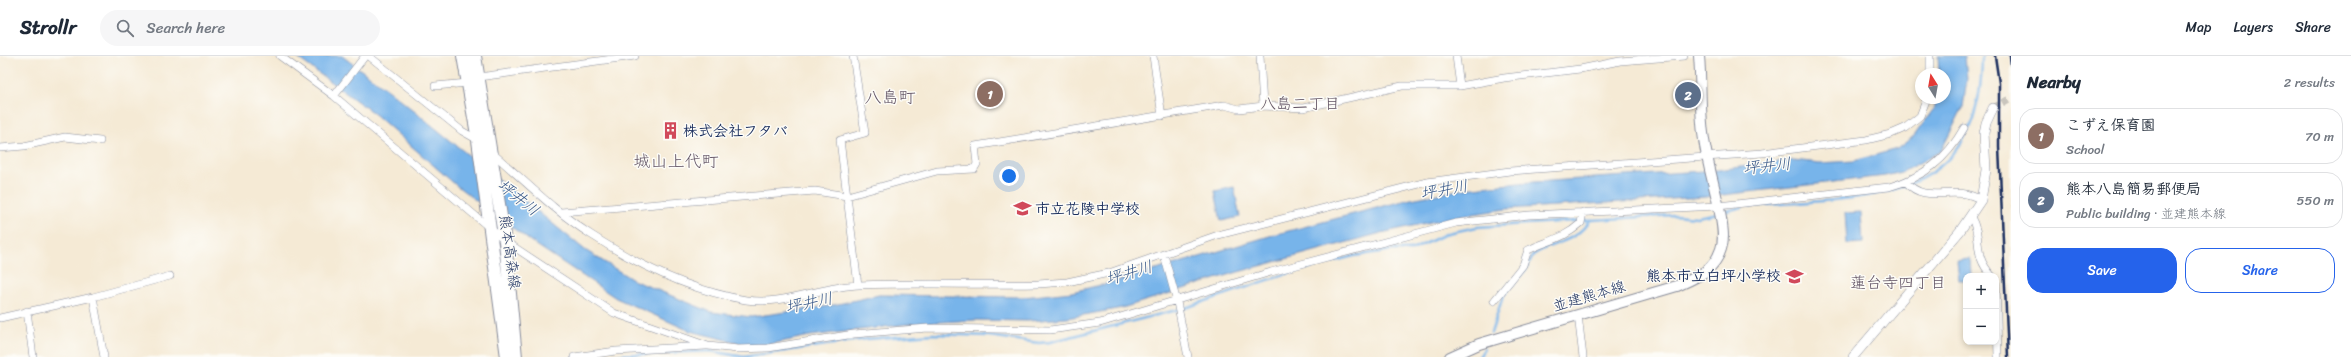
<!DOCTYPE html>
<html lang="en">
<head>
<meta charset="utf-8">
<style>
	body { margin:0; font-family:Sriracha,"Klee One",sans-serif; background:#f6f6f7; color:#1f2937 }
	.controls { position:absolute; right:12px; bottom:12px; display:grid; overflow:hidden; border-radius:8px; box-shadow:0 2px 6px #0003 }
	.controls button { width:36px; height:36px; display:grid; place-items:center; padding:0; border:0; border-bottom:1px solid #e0e1e3; background:#fff; color:#1f2937; font:20px sans-serif }
	.compass { position:absolute; left:1915px; top:12px; width:36px; height:36px; border-radius:50%; background:#fff; box-shadow:0 2px 6px #0003; rotate:349deg }
	.you { position:absolute; left:1009px; top:120px; width:14px; height:14px; margin:-10px; border:3px solid #fff; border-radius:50%; background:#1a73e8; box-shadow:0 0 0 6px #1a73e833 }
	.badge { display:grid; place-items:center; width:26px; height:26px; border-radius:50%; background:#2563eb; color:#fff; font-size:13px; font-weight:700 }
	.pin { position:absolute; translate:-50% -50%; border:2px solid #fff; box-shadow:0 1px 4px #0006 }
	.list { margin:0; padding:0; list-style:none }
	h2 { display:flex; justify-content:space-between; align-items:center; height:52px; margin:0; padding:0 16px; font-size:17px }
	h2 small { font-size:13px; font-weight:400; color:#747a83 }
	.list li { display:grid; grid-template-columns:26px 1fr auto; gap:12px; align-items:center; box-sizing:border-box; height:56px; margin:0 8px 8px; padding:0 8px; border:1px solid #e0e1e3; border-radius:16px }
	.list b { display:block; font-size:15px; white-space:nowrap }
	.list p { margin:0; font-size:13px; white-space:nowrap; color:#747a83 }
	.list em { font-size:13px; font-style:normal; color:#747a83 }
	.actions { display:flex; gap:8px; padding:12px 16px }
	.actions a { flex:1; padding:9px 0; border:1px solid #2563eb; border-radius:16px; text-align:center; font-size:14px; color:#2563eb }
	.actions .main { background:#2563eb; color:#fff }
	.icon { flex:none; width:22px; height:22px; fill:none; stroke:currentColor; stroke-width:2; stroke-linecap:round; stroke-linejoin:round }
	.map { position:relative; flex:none; width:2011px; height:301px; overflow:hidden }
	header { display:flex; align-items:center; gap:24px; box-sizing:border-box; height:56px; padding:0 20px; background:#fff; border-bottom:1px solid #e0e1e3 }
	header strong { font-size:19px }
	nav { display:flex; gap:22px; margin-inline-start:auto; font-size:14px }
	.search { width:280px; height:36px; background:#f6f6f7; display:flex; align-items:center; gap:10px; box-sizing:border-box; padding:0 14px; border-radius:22px; color:#747a83; font-size:15px }
	main { display:flex }
	aside { flex:1; background:#fff }
	.map>svg:first-child { display:block }
	.water { fill:#77b4ea; stroke:#4972a4 }
	.lines { fill:none; stroke-linecap:round; stroke-linejoin:round }
	.stream { stroke:#77b4ea; stroke-width:2.5 }
	.minor-tunnel { stroke:#c9c5bd; stroke-width:7; stroke-dasharray:7 3.5; stroke-linecap:butt }
	.minor-casing { stroke:#888c9a; stroke-width:8 }
	.tertiary-casing { stroke:#888c9a; stroke-width:10 }
	.secondary-casing { stroke:#888c9a; stroke-width:12 }
	.primary-casing { stroke:#888c9a; stroke-width:14 }
	.minor { stroke:#fff; stroke-width:7 }
	.tertiary { stroke:#fff; stroke-width:9 }
	.secondary { stroke:#fff; stroke-width:10 }
	.primary { stroke:#fff; stroke-width:12 }
	.rail { stroke:#1b2f5e; stroke-width:2.5 }
	.labels { text-anchor:middle; stroke-width:3; stroke-linejoin:round; paint-order:stroke }
	.poi-label { font-size:15px; font-weight:bold; fill:#1b2f5e; stroke:#fdfcf7; text-anchor:start }
	.street-label { font-size:15px; fill:#1b2f5e; stroke:#fdfcf7 }
	.neighbourhood-label { font-size:16px; fill:#625465; stroke:#fdfcf7 }
	.water-label { font-size:16px; font-style:italic; fill:#375788; stroke:#fdfcf7 }
	.quarter-label { font-size:17px; fill:#625465; stroke:#fdfcf7 }
</style>
</head>
<body>
<header>
<strong>Strollr</strong>
<div class="search"><svg class="icon" aria-label="search" viewBox="0 0 24 24"><circle cx="10" cy="10" r="6"/><path d="M15 15l6 6"/></svg>Search here</div>
<nav><a>Map</a><a>Layers</a><a>Share</a></nav>
</header>
<main>
<div class="map">
<svg width="2011" height="301" viewBox="0 0 2011 301">
	<rect width="100%" height="100%" fill="#fdfcf7"/>
	<filter id="ink" filterUnits="userSpaceOnUse"><feTurbulence type="fractalNoise" baseFrequency=".025" numOctaves="2"/><feDisplacementMap in="SourceGraphic" scale="8" xChannelSelector="R" yChannelSelector="G"/><feConvolveMatrix kernelMatrix="1 2 1 2 8 2 1 2 1" color-interpolation-filters="sRGB"/></filter>
	<filter id="wash" filterUnits="userSpaceOnUse"><feTurbulence type="fractalNoise" baseFrequency=".012" numOctaves="4" result="noise"/><feDisplacementMap in="SourceGraphic" scale="16" xChannelSelector="R" yChannelSelector="G"/><feGaussianBlur stdDeviation="0.9" result="paint"/><feColorMatrix in="noise" values="0 0 0 0 0 0 0 0 0 0 0 0 0 0 0 0 0 1.4 0 .05"/><feComposite in="paint" operator="in"/></filter>
	<g filter="url(#wash)">
		<rect width="100%" height="100%" fill="#f5ead5"/>
		<path class="water" d="M295 0H342L392 37 585 194 633 224 711 256 751 261 829 250 879 239 1024 241 1072 236 1129 222 1273 179 1411 143 1464 133 1519 127 1718 114 1793 104 1820 107 1854 105 1897 93 1914 80 1935 51 1937 42H1945V18H1939L1938 0H1965L1967 23 1963 51 1941 95 1902 116 1885 120 1705 141 1506 153 1453 161 1381 177 1238 216 1122 252 1067 262 1028 265 975 264 908 268 810 280 756 291 690 275 616 242 529 184 457 130 376 59Z
			M1234 131 1240 161 1221 165 1215 135Z
			M1861 156 1863 187 1847 188 1845 157Z
			M1970 203 1971 220H1966V224H1959L1957 204Z"/>
		<g class="lines">
			<path class="stream" d="M1750 150C1864 141 1982 151 1982 0
				M1723 156 1742 151
				M1491 277 1503 240 1526 213 1533 199C1555 184 1573 189 1591 163
				M606 301 619 299 710 295 744 301 867 283 933 278 989 280 1039 287 1050 286 1185 252 1292 216 1354 200 1392 194H1412L1448 177 1477 171 1675 159 1697 161 1718 157
				M1479 301 1484 293"/>
		</g>
	</g>
	<g filter="url(#ink)">
		<g class="lines">
			<path class="minor-tunnel" d="M1993 52 2011 42"/>
			<defs>
				<path id="minor" d="M280 0 334 40 505 185 614 257 708 290 738 293 768 292 854 278 928 272 1050 274 1100 267 1271 216 1456 167 1529 159 1718 150 1889 131C1924 121 1946 104 1964 72
					M369 0 462 75 478 84
					M853 0 865 77 840 84 858 229
					M1153 0 1162 60
					M1260 0 1263 50
					M1456 0 1460 30
					M1930 0V18
					M435 30 468 27 479 21 635 0
					M334 40 365 0
					M0 92 24 90 65 81 100 85
					M490 95C523 123 554 155 590 178 636 208 692 235 746 244 783 250 822 230 859 229 919 227 978 229 1038 228L1067 226 1109 217 1218 179 1427 126 1510 115 1762 97 1866 84 1891 78 1905 72 1920 60 1927 42
					M1906 126C1927 150 1953 127 1981 144
					M561 156 815 135 847 140 937 115 974 113 977 108 975 90 1224 49 1239 53 1263 50 1303 52 1402 30H1460L1504 22 1580 13 1620 5 1684 0
					M1971 161C1984 184 1971 197 1992 220
					M1164 199 1177 246 1188 301
					M1996 224 1998 301
					M93 241 104 301
					M1494 245 1523 209 1528 194C1549 184 1562 184 1581 167L1583 156
					M27 255 33 301
					M1578 259 1583 301
					M0 262 93 241 170 220
					M574 301 616 295 706 290"/>
				<path id="tertiary" d="M1853 301 1960 175 1981 144 1986 114 1984 77 1986 67 1993 52"/>
				<path id="secondary" d="M1450 301 1479 288 1677 230C1697 221 1714 215 1721 193 1725 182 1722 168 1720 157 1714 126 1704 98 1702 67 1700 45 1701 22 1699 0"/>
				<path id="primary" d="M463 0 478 84 507 301
					M475 0 505 185 516 301"/>
			</defs>
			<use href="#minor" class="minor-casing"/>
			<use href="#tertiary" class="tertiary-casing"/>
			<use href="#secondary" class="secondary-casing"/>
			<use href="#primary" class="primary-casing"/>
			<use href="#minor" class="minor"/>
			<use href="#tertiary" class="tertiary"/>
			<use href="#secondary" class="secondary"/>
			<use href="#primary" class="primary"/>
			<path class="rail" d="M1995 0 1999 27V91L2008 301
				M2010 0 2011 10"/>
		</g>
	</g>
	<defs>
		<symbol id="building-bare" viewBox="-9 -9 18 18"><path d="M-4-6H4V6H1V3H-1V6H-4ZM-2.5-4.3h1.7v1.8h-1.7ZM.8-4.3h1.7v1.8H.8ZM-2.5-1h1.7V.8h-1.7ZM.8-1h1.7V.8H.8Z" fill="#d1495b" stroke="#fdfcf7" stroke-width="2.5" paint-order="stroke"/></symbol>
		<symbol id="school-bare" viewBox="-9 -9 18 18"><path d="M0-5L7-2L0 1L-7-2ZM-4 1L0 2.5L4 1V4Q0 6-4 4Z" fill="#d1495b" stroke="#fdfcf7" stroke-width="2.5" paint-order="stroke"/></symbol>
	</defs>
	<g fill-rule="evenodd">
		<use href="#building-bare" x="658" y="62" width="25" height="25"/>
		<use href="#school-bare" x="1010" y="140" width="25" height="25"/>
		<use href="#school-bare" x="1782" y="208" width="25" height="25"/>
	</g>
	<g class="labels">
		<g class="poi-label">
			<text x="683" y="80">株式会社フタバ</text>
			<text x="1035" y="158">市立花陵中学校</text>
			<text x="1781" y="225" text-anchor="end">熊本市立白坪小学校</text>
		</g>
		<g class="street-label">
			<text transform="translate(510 196) rotate(82)" y="5">熊本高森線</text>
			<text transform="translate(1589 240) rotate(-16)" y="5">並建熊本線</text>
		</g>
		<g class="neighbourhood-label">
			<text x="1300" y="53">八島二丁目</text>
			<text x="1898" y="232">蓮台寺四丁目</text>
		</g>
		<g class="water-label">
			<text transform="translate(1767 109) rotate(-6)" y="6">坪井川</text>
			<text transform="translate(1444 133) rotate(-10)" y="6">坪井川</text>
			<text transform="translate(519 141) rotate(38)" y="6">坪井川</text>
			<text transform="translate(1129 216) rotate(-16)" y="6">坪井川</text>
			<text transform="translate(809 246) rotate(-12)" y="6">坪井川</text>
		</g>
		<g class="quarter-label">
			<text x="890" y="47">八島町</text>
			<text x="676" y="111">城山上代町</text>
		</g>
	</g>
</svg>
<div class="controls">
<button>+</button>
<button>−</button>
</div>
<svg class="compass" viewBox="-18 -18 36 36"><path d="M0-13l5 13h-10z" fill="#e53935"/><path d="M0 13l5-13h-10z" fill="#747a83"/></svg>
<div class="you"></div>
<div class="pin badge" style="left:990px;top:38px;background:#8d6e63">1</div>
<div class="pin badge" style="left:1688px;top:39px;background:#5c6f8a">2</div>
</div>
<aside>
<h2>Nearby<small>2 results</small></h2>
<ul class="list">
<li><span class="badge" style="background:#8d6e63">1</span><div><b>こずえ保育園</b><p>School</p></div><em>70 m</em></li>
<li><span class="badge" style="background:#5c6f8a">2</span><div><b>熊本八島簡易郵便局</b><p>Public building · 並建熊本線</p></div><em>550 m</em></li>
</ul>
<div class="actions"><a class="main">Save</a><a>Share</a></div>
</aside>
</main>
</body>
</html>
